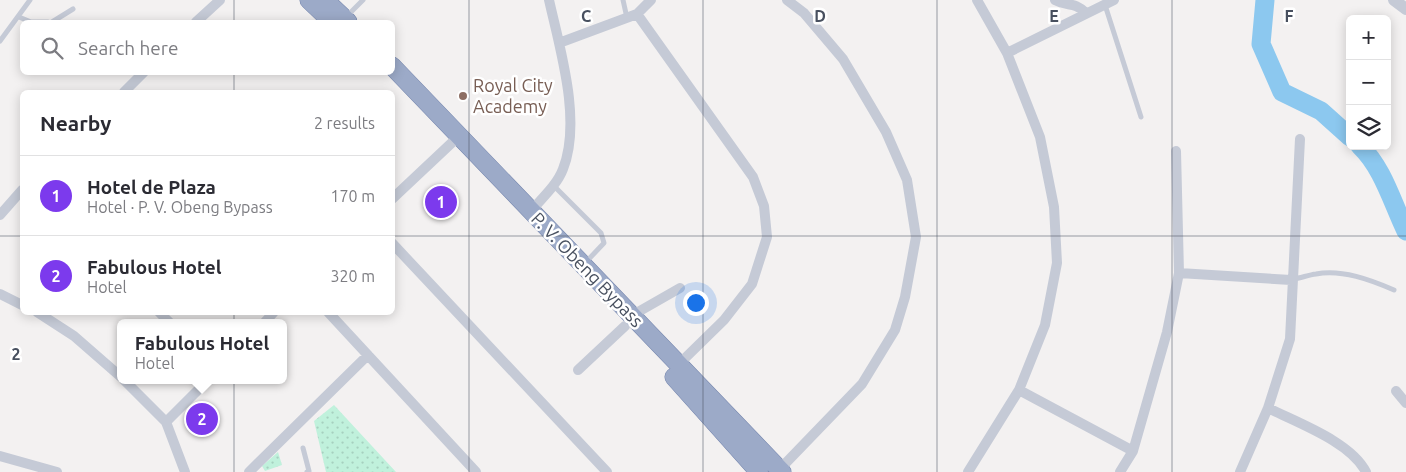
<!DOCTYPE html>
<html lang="en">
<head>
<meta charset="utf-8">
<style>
	body { margin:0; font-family:Ubuntu,sans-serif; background:#f2f2f3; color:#2b2b33 }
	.controls { position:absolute; right:15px; top:15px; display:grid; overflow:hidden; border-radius:8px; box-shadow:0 2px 12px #0003 }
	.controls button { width:45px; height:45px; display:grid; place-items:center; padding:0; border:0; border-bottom:1px solid #e1e1e2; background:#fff; color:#2b2b33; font:25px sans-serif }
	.you { position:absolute; left:695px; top:302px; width:18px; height:18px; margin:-12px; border:4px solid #fff; border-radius:50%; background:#1a73e8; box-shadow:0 0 0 8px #1a73e833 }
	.badge { display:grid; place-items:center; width:32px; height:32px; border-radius:50%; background:#7c3aed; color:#fff; font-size:16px; font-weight:700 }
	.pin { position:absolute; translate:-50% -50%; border:2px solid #fff; box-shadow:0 1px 5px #0006 }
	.popup { position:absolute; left:117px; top:319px; width:170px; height:65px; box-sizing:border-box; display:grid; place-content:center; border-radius:8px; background:#fff; filter:drop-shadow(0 1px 4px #0005); font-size:16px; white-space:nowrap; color:#7c7c81 }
	.popup b { font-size:19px; color:#2b2b33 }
	.popup::after { content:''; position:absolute; left:50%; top:100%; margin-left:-10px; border:10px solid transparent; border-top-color:#fff }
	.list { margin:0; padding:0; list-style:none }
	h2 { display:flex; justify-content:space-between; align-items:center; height:65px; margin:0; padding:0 20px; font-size:21px }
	h2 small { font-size:16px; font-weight:400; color:#7c7c81 }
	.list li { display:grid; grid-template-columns:32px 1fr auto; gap:15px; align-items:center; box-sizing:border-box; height:80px; padding:0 20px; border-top:1px solid #e1e1e2 }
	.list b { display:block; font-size:19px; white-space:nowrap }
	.list p { margin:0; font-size:16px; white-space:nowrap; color:#7c7c81 }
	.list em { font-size:16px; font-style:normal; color:#7c7c81 }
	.icon { flex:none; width:28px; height:28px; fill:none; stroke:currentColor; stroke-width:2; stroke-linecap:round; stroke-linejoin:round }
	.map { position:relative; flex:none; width:1406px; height:472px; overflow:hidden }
	.search { position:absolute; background:#fff; box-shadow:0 2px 12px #0003; left:20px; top:20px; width:375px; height:55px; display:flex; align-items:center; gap:12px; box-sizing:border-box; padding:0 18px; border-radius:8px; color:#7c7c81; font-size:19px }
	.panel { position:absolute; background:#fff; box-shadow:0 2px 12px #0003; left:20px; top:90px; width:375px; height:225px; border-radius:8px }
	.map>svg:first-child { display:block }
	.grass { fill:url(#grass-dots) }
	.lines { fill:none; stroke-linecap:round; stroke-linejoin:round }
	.river { stroke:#8cc8ef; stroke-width:19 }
	.trunk-casing { stroke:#7384ac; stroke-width:19 }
	.service { stroke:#c5cad6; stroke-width:5 }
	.minor { stroke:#c5cad6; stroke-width:10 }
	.tertiary { stroke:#c5cad6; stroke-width:12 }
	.trunk { stroke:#9caac8; stroke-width:18 }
	.grid { fill:none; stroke:#48505f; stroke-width:1; stroke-opacity:0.55 }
	.education-dot { fill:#8d6e63; stroke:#fff; stroke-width:2 }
	.labels { text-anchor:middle; stroke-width:5; stroke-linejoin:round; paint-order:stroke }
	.education-label { font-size:18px; fill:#785e54; stroke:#fff; text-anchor:start }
	.street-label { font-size:18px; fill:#48505f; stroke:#fff }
	.grid-label { font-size:16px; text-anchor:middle; font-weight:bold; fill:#48505f; stroke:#fff; stroke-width:5; stroke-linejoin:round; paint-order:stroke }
</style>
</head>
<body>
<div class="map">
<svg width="1406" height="472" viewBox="0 0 1406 472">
	<defs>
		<pattern id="grass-dots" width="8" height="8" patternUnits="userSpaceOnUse" patternTransform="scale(1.25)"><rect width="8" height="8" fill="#c0f1dc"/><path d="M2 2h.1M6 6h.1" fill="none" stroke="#a6d0bf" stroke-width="1.8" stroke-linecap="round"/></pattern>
	</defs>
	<rect width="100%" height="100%" fill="#f3f1f1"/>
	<path class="grass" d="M334 405 396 472H326L314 421Z
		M278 452 282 465 265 471 262 466Z"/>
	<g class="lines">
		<path class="river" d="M1265 0 1261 44 1282 92 1321 111 1350 137
			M1360 146C1383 168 1392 202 1406 231"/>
		<defs>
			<path id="trunk" d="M309 0 332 22
				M327 2 348 22
				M392 66 782 472
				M674 377 759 472"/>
		</defs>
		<use href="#trunk" class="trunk-casing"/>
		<path class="service" d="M623 0 627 18
			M1105 5 1141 117
			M19 17 31 22H48
			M346 17 363 0
			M52 22 73 9
			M0 41 30 0
			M554 186 601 233 604 243 586 262
			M1293 279C1301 278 1308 275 1316 274 1342 269 1371 280 1394 290
			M303 448 309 471 307 472"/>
		<path class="minor" d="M1055 0C1068 7 1074 1 1086 13
			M637 14 753 177 764 206 767 237 752 284 724 320 678 365
			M196 22 220 0
			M559 43 637 14 651 0
			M1007 53 1114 0
			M124 92 144 72
			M392 199 459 136
			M531 211C542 198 557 185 563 169 582 121 560 49 549 0
			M0 215 22 190
			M392 243 607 472
			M1179 273 1291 280
			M0 294 22 305
			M37 312 74 336 121 377
			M159 312 170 323
			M328 312 476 472
			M631 316 680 288
			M264 323 274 312
			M578 370 625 326
			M124 380 166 422 185 472
			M1019 390 1133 451
			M1396 391 1406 403
			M1268 408C1298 423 1351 442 1366 472
			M166 422 208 380
			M0 456 57 472
			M780 469 862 384 895 330 905 297 916 237 907 180 886 132 843 59 804 13 787 0
			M249 472 368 355
			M968 472 1019 390 1045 325 1057 263 1054 207 1040 137 1007 53 977 0
			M1120 472 1133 451 1167 332 1179 273 1176 151
			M1240 472 1268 408 1290 339 1300 139"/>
		<path class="tertiary" d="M1394 0 1406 9"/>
		<use href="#trunk" class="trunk"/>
	</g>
	<path class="grid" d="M234 0V22M469 0V472M703 0V472M937 0V472M1172 0V472M234 72V92M0 236H22M392 236H1406M234 312V472"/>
	<circle class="education-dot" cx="463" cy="96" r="5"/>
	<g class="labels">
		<g class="education-label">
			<text x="473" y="92">Royal City<tspan x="473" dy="21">Academy</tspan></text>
		</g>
		<g class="street-label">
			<text transform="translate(587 270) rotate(46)" y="6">P. V. Obeng Bypass</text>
		</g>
	</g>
	<g class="grid-label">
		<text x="586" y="22">C</text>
		<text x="820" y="22">D</text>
		<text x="1054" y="22">E</text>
		<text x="1289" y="22">F</text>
		<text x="16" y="360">2</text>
	</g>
</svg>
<div class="controls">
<button>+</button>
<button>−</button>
<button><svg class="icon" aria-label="layers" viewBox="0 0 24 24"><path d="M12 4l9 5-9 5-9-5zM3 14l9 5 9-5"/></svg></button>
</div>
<div class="you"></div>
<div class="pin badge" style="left:441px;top:202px">1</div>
<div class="pin badge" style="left:202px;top:419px">2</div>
<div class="popup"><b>Fabulous Hotel</b>Hotel</div>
<div class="search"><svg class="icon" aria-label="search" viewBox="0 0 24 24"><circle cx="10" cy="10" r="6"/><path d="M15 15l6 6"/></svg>Search here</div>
<section class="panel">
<h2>Nearby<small>2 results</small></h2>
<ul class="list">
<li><span class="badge">1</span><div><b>Hotel de Plaza</b><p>Hotel · P. V. Obeng Bypass</p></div><em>170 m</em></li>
<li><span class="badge">2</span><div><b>Fabulous Hotel</b><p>Hotel</p></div><em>320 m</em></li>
</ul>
</section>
</div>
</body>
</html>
